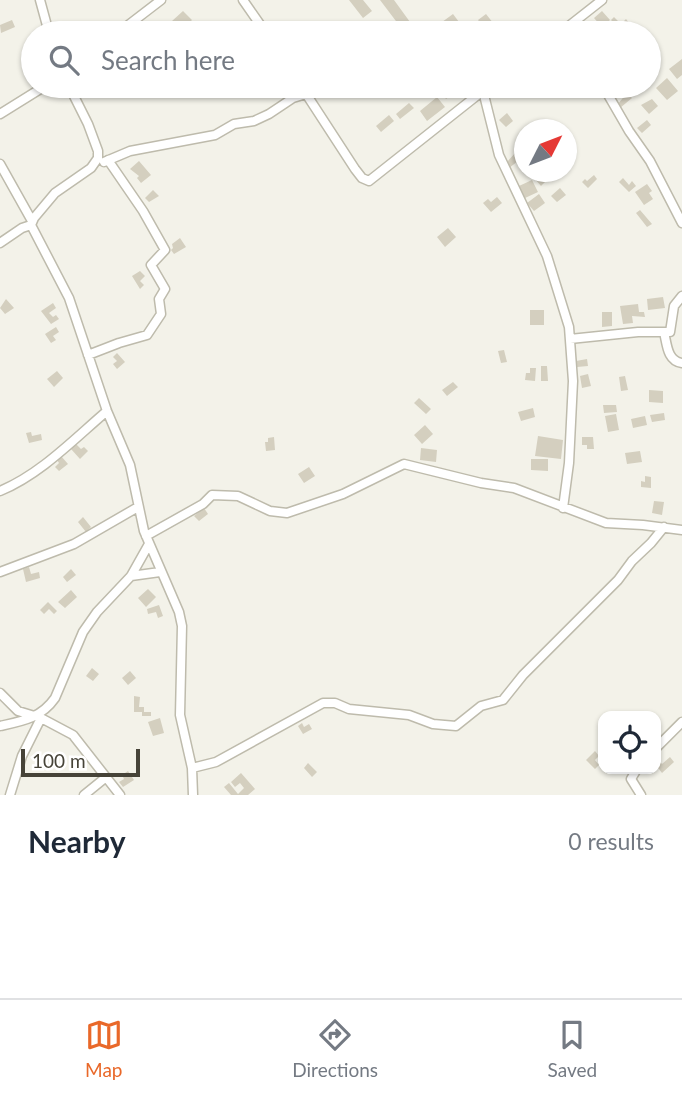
<!DOCTYPE html>
<html lang="en">
<head>
<meta charset="utf-8">
<style>
	body { margin:0; font-family:Lato,sans-serif; background:#f2f2f3; color:#1f2937 }
	.controls { position:absolute; right:21px; bottom:21px; display:grid; overflow:hidden; border-radius:14px; box-shadow:0 2px 5px #0004 }
	.controls button { width:63px; height:63px; display:grid; place-items:center; padding:0; border:0; border-bottom:2px solid #e0e1e3; background:#fff; color:#1f2937; font:35px sans-serif }
	.compass { position:absolute; left:514px; top:119px; width:63px; height:63px; border-radius:50%; background:#fff; box-shadow:0 2px 5px #0004; rotate:48deg }
	.scale { position:absolute; left:21px; bottom:18px; width:119px; box-sizing:border-box; padding-left:7px; border:4px solid #464338; border-top:0; font-size:19px; line-height:24px; white-space:nowrap; color:#464338; -webkit-text-stroke:5px #fff; paint-order:stroke }
	.list { margin:0; padding:0; list-style:none }
	h2 { display:flex; justify-content:space-between; align-items:center; height:91px; margin:0; padding:0 28px; font-size:30px }
	h2 small { font-size:23px; font-weight:400; color:#747a83 }
	.icon { flex:none; width:38px; height:38px; fill:none; stroke:currentColor; stroke-width:2; stroke-linecap:round; stroke-linejoin:round }
	.map { position:relative; flex:none; width:682px; height:795px; overflow:hidden }
	.search { position:absolute; background:#fff; box-shadow:0 2px 5px #0004; left:21px; right:21px; top:21px; height:77px; display:flex; align-items:center; gap:18px; box-sizing:border-box; padding:0 24px; border-radius:38px; color:#747a83; font-size:26px }
	.sheet { height:203px; background:#fff }
	nav { display:flex; justify-content:space-around; align-items:center; box-sizing:border-box; height:98px; border-top:2px solid #e0e1e3; background:#fff; font-size:19px; color:#747a83 }
	nav a { display:grid; justify-items:center; gap:4px }
	nav .on { color:#e96829 }
	.map>svg:first-child { display:block }
	.building { fill:#d4cfbf }
	.lines { fill:none; stroke-linecap:round; stroke-linejoin:round }
	.minor-casing { stroke:#bebbac; stroke-width:11 }
	.minor { stroke:#fff; stroke-width:8 }
</style>
</head>
<body>
<div class="map">
<svg width="682" height="795" viewBox="0 0 682 795">
	<rect width="100%" height="100%" fill="#f3f2e9"/>
	<path class="building" d="M349 0H363L372 11 363 18Z
		M380 0H394L418 33H405Z
		M183 11 192 20 181 31 172 21Z
		M602 11 610 20 602 27 594 18Z
		M453 14 459 22 444 33H427Z
		M486 14 501 33H488L478 20Z
		M614 17 621 24 626 19 629 23 621 30 611 20Z
		M12 20 15 27 1 33 0 25Z
		M682 59V75L677 79 669 69Z
		M667 78 678 91 667 100 656 88Z
		M437 86H453L457 91 446 99Z
		M627 93 632 98 620 108 617 105Z
		M437 97 445 107 427 121 420 111Z
		M652 99 658 106 649 114 641 105Z
		M409 103 414 108 400 119 396 114Z
		M507 113 513 121 506 127 499 120Z
		M389 115 394 121 381 132 376 126Z
		M647 120 651 125 642 133 637 128Z
		M566 137 575 150 569 154 566 151Z
		M517 151 522 158 509 168 506 163Z
		M139 161 151 175 141 183 137 178 139 176 130 169Z
		M542 172 549 178 541 186 535 179Z
		M594 175 597 179 588 188 582 182 585 179 587 181Z
		M623 178 629 185 632 181 636 186 629 192 619 182Z
		M532 180 538 192 525 198 519 186Z
		M647 184 652 191 649 193 653 199 644 205 635 192Z
		M560 188 566 195 557 202 551 196Z
		M153 190 159 196 149 202 145 198Z
		M539 194 545 203 534 211 527 203Z
		M497 197 502 203 491 212 483 203 488 199 491 202Z
		M640 210 652 224 647 227 636 213Z
		M448 228 456 237 445 247 437 237Z
		M180 238 186 247 174 254 171 250 173 248 172 244Z
		M140 271 145 276 140 281 144 285 140 289 132 276Z
		M663 297 665 308 648 310 647 299Z
		M6 299 14 308 5 314 0 308Z
		M53 303 56 308 49 313 53 317 56 315 59 319 51 324 41 311Z
		M638 304 639 312H644L645 317 632 316 633 323 623 324 620 306Z
		M530 310H544V325H530Z
		M602 312H612V326L602 327Z
		M56 327 59 332 53 336 56 340 51 343 45 334Z
		M504 350 507 362 501 363 498 351Z
		M117 353 125 362 117 369 113 364 117 361 113 357Z
		M587 359 588 366 577 367 576 361Z
		M541 366H547L548 381H541Z
		M530 368H536L535 381 525 380 526 373H530Z
		M57 371 63 378 54 387 47 379Z
		M588 374 591 386 582 388 580 376Z
		M625 376 628 390 621 391 619 377Z
		M453 382 458 387 447 396 442 390Z
		M649 390 663 391V403L649 402Z
		M419 398 431 409 426 414 414 403Z
		M603 405H616L617 412 604 413Z
		M533 408 535 417 521 421 518 412Z
		M664 413 665 420 652 422 650 415Z
		M616 414 619 430 608 432 605 416Z
		M645 416 647 425 633 428 631 419Z
		M425 425 433 434 422 444 414 435Z
		M31 432 32 436 41 434 42 440 29 443 26 433Z
		M538 436 563 440 561 459 535 456Z
		M274 437 275 450 266 451 265 442H268V438Z
		M582 437H593L594 449H587V445H582Z
		M76 444 81 449 84 447 88 451 80 459 71 449Z
		M421 448 437 450 436 462 420 460Z
		M640 451 642 462 627 464 625 453Z
		M61 456 68 464 59 471 55 467 59 463 57 460Z
		M531 459H548V471L531 470Z
		M309 467 315 476 304 483 298 474Z
		M645 476 651 477V488L641 487V481L645 482Z
		M654 501 664 502 662 515 652 513Z
		M204 508 208 514 199 521 194 516Z
		M83 517 91 527 86 532 78 522Z
		M29 567 31 574 39 572 40 578 26 582 23 569Z
		M71 569 76 575 67 582 63 577Z
		M148 589 156 597 146 607 138 598Z
		M71 590 77 597 65 608 58 602Z
		M48 602 57 611 54 614 49 609 44 614 40 610Z
		M159 605 163 616 158 618 156 612 148 614 147 609Z
		M92 668 99 674 93 681 86 676Z
		M130 671 136 678 128 685 122 678Z
		M134 696 140 697 139 707H144V712H151V716H142V712H134Z
		M160 718 164 733 153 736 148 722Z
		M302 723 304 727 309 724 312 729 303 734 298 726Z
		M595 751 599 756 595 760 599 765 595 769 586 760Z
		M656 757 662 764 670 757 674 762 662 773 656 765Z
		M308 763 317 772 312 777 304 768Z
		M128 771 134 780 123 787 119 782 124 779 122 775Z
		M241 773 255 789 248 795H231L224 787 229 783 238 794 244 788 240 783 235 787 231 782Z"/>
	<g class="lines">
		<defs>
			<path id="minor" d="M40 0 49 33
				M243 0 266 33
				M118 33 161 0
				M560 33 602 0
				M69 86 88 124 98 151V158L91 168 55 193 34 218 31 225 69 298 107 411 130 465 144 531 179 612 182 626 180 715 192 768 193 795
				M301 86 355 169 362 178 369 181 489 86
				M603 86 629 131 650 161 682 223
				M483 91 499 155 547 256 569 327 573 381 569 463 563 508
				M0 114 45 86
				M104 162 130 151 215 135 234 124 254 121 269 114 293 98 306 94
				M0 164 32 221
				M0 243 22 228 31 225
				M664 332C667 344 667 361 682 363
				M570 339 638 332H670L674 306 682 296
				M88 355 119 343 147 335 161 314 159 299 165 289 151 265 165 250 143 211 108 160
				M0 491C41 474 74 439 107 411
				M146 536 203 504 212 495 238 496 270 511 287 513 343 494 404 464 481 483 514 488 606 523 643 525 682 530
				M0 572 74 544 138 507
				M131 576 160 572
				M0 693 18 711 41 718 73 735 120 795
				M0 726C23 721 41 718 55 698L83 632 97 612 131 576 149 544
				M656 748 682 722
				M192 768 216 762 323 703H335L349 709 409 715 433 724 456 726 481 706 503 700 523 675 618 580 632 561 651 543 664 527
				M637 769 631 779 641 795
				M10 795 22 756 41 718
				M84 795 105 778"/>
		</defs>
		<use href="#minor" class="minor-casing"/>
		<use href="#minor" class="minor"/>
	</g>
</svg>
<div class="controls">
<button><svg class="icon" aria-label="locate" viewBox="0 0 24 24"><circle cx="12" cy="12" r="6"/><path d="M12 2v4M12 18v4M2 12h4M18 12h4"/></svg></button>
</div>
<svg class="compass" viewBox="-18 -18 36 36"><path d="M0-13l5 13h-10z" fill="#e53935"/><path d="M0 13l5-13h-10z" fill="#747a83"/></svg>
<div class="scale">100 m</div>
<div class="search"><svg class="icon" aria-label="search" viewBox="0 0 24 24"><circle cx="10" cy="10" r="6"/><path d="M15 15l6 6"/></svg>Search here</div>
</div>
<section class="sheet">
<h2>Nearby<small>0 results</small></h2>
<ul class="list">
</ul>
</section>
<nav>
<a class="on"><svg class="icon" aria-label="map" viewBox="0 0 24 24"><path d="M3 6l6-2 6 2 6-2v14l-6 2-6-2-6 2zM9 4v14M15 6v14"/></svg>Map</a>
<a><svg class="icon" aria-label="directions" viewBox="0 0 24 24"><path d="M12 3l9 9-9 9-9-9zM9 14v-3h6M13 9l2 2-2 2"/></svg>Directions</a>
<a><svg class="icon" aria-label="saved" viewBox="0 0 24 24"><path d="M7 4h10v16l-5-4-5 4z"/></svg>Saved</a>
</nav>
</body>
</html>
